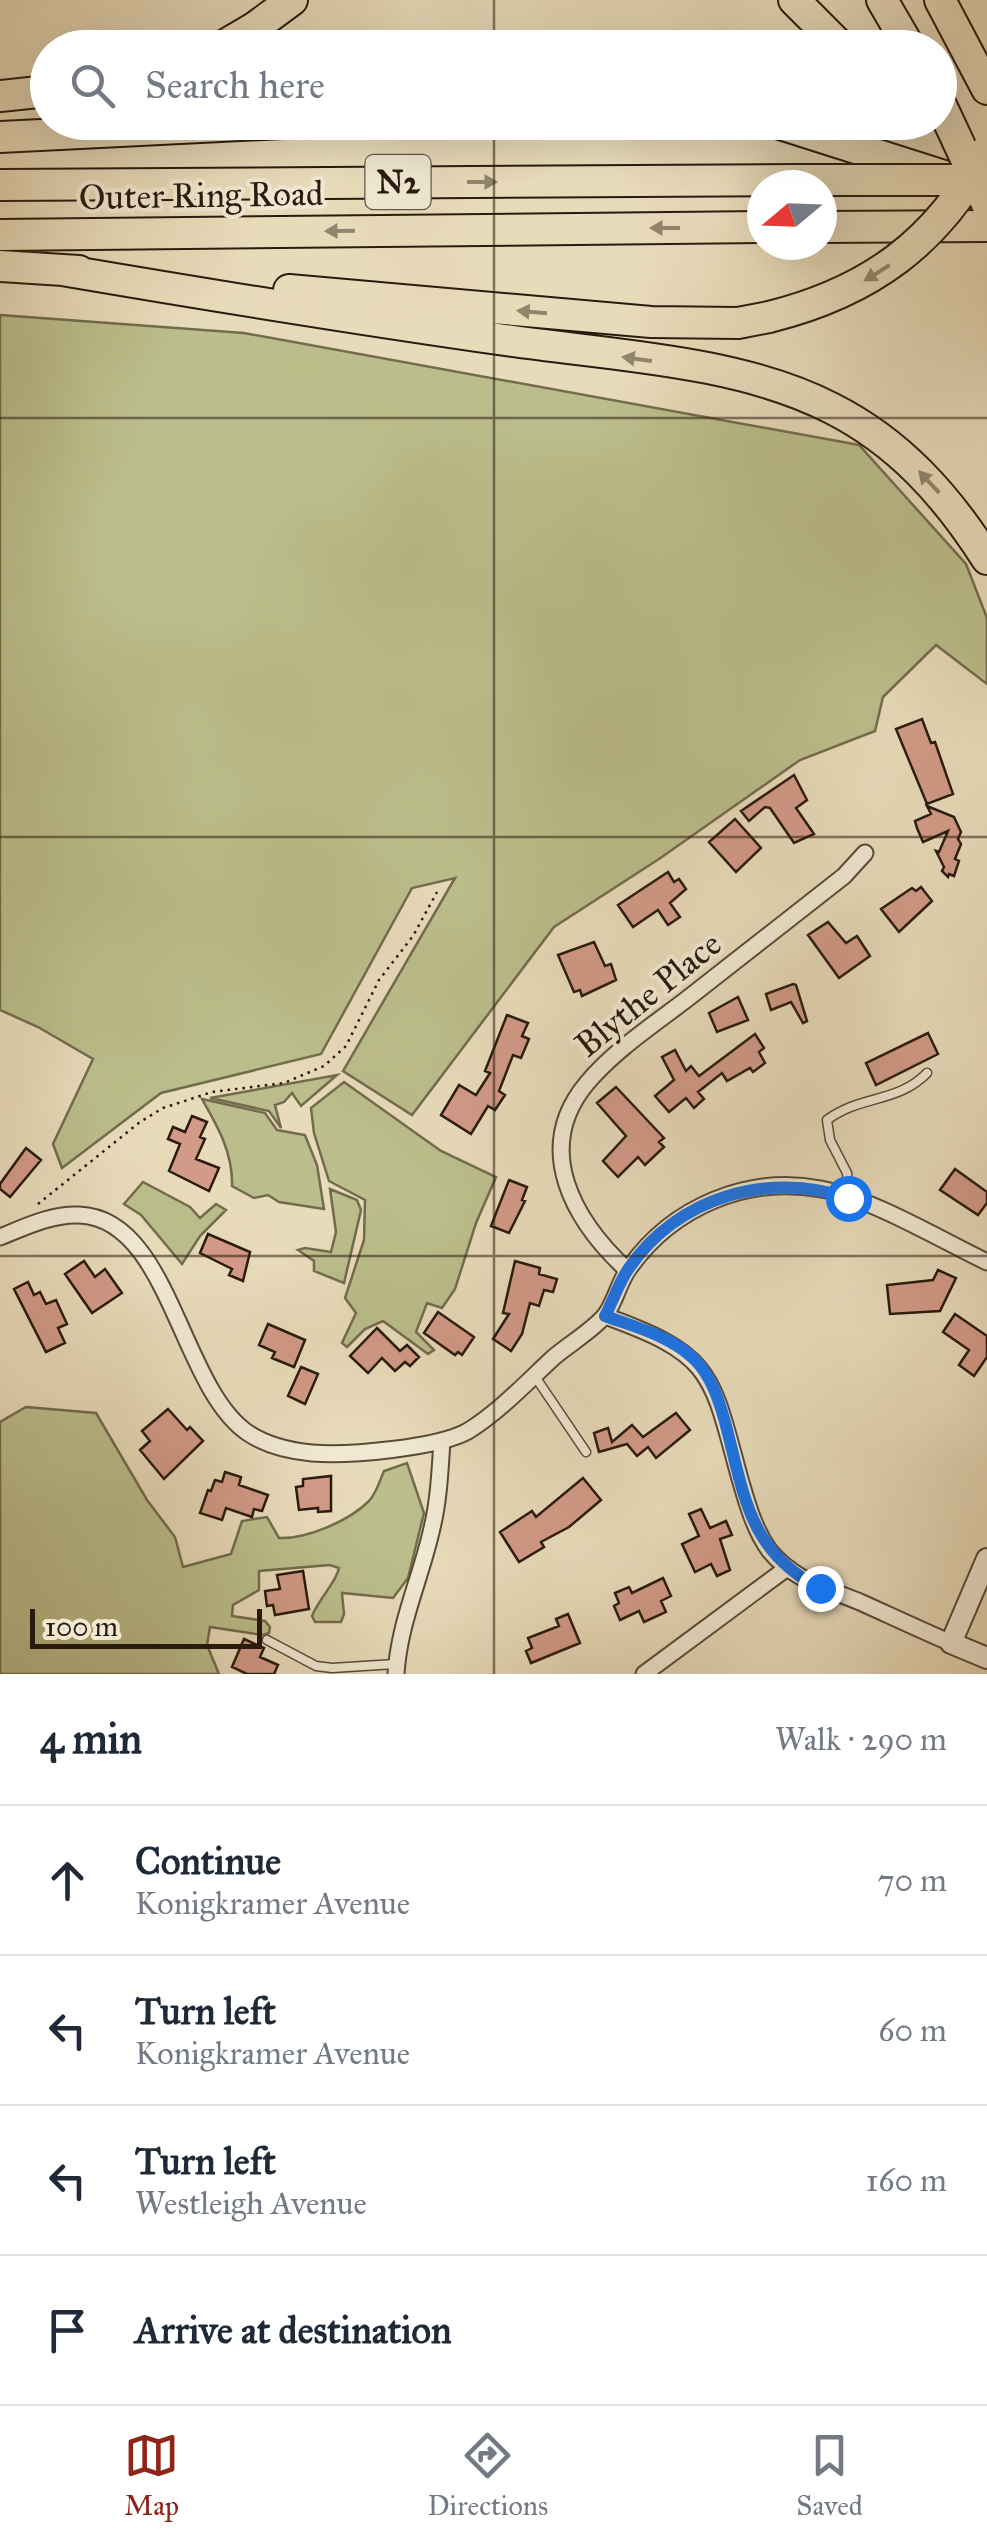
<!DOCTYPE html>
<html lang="en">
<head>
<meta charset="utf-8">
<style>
	body { margin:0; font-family:"IM FELL Great Primer",serif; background:#f6f6f7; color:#1f2937 }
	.compass { position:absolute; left:747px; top:170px; width:90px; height:90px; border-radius:50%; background:#fff; box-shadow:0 10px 40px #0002; rotate:251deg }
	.scale { position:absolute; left:30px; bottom:25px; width:232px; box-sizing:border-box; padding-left:10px; border:5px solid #291b0e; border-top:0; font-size:28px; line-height:35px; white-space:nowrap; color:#291b0e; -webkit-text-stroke:8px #f0e8d2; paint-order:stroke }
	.stop { position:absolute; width:30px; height:30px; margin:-22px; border:8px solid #1a73e8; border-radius:50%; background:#fff }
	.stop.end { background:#1a73e8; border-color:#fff; box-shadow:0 2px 10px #0008 }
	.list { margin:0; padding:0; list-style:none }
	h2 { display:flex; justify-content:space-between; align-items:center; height:130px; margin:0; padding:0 40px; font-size:42px }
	h2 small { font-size:32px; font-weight:400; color:#747a83 }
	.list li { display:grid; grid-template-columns:65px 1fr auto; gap:30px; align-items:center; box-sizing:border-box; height:150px; padding:0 40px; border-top:2px solid #e0e1e3 }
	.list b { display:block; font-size:38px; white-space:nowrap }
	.list p { margin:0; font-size:32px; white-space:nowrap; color:#747a83 }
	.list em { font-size:32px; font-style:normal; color:#747a83 }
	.icon { flex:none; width:55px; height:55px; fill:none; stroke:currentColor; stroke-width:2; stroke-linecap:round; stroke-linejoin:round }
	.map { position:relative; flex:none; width:987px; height:1674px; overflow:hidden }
	.search { position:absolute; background:#fff; box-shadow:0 10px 40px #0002; left:30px; right:30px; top:30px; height:110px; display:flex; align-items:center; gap:25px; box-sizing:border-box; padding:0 35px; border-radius:55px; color:#747a83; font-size:38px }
	.sheet { height:730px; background:#fff }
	nav { display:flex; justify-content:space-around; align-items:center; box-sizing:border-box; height:140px; border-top:2px solid #e0e1e3; background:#fff; font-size:28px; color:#747a83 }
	nav a { display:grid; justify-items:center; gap:5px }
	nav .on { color:#8f2418 }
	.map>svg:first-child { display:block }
	.green { fill:#bbbe8c; stroke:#726c4d; stroke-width:2.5 }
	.building { fill:#d29a87; stroke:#291b0e; stroke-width:2.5 }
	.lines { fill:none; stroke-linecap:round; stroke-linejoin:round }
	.service-casing { stroke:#594b39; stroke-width:11 }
	.minor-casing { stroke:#594b39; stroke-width:19 }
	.tertiary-casing { stroke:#594b39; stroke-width:24 }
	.motorway-casing { stroke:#291b0e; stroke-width:34 }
	.path { stroke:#291b0e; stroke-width:2.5; stroke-dasharray:2.5 5; stroke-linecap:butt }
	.service { stroke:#f0e8d2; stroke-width:8 }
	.minor { stroke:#f0e8d2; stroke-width:15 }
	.tertiary { stroke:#f0e8d2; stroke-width:20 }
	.motorway { stroke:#e8dbba; stroke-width:30 }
	.motorway-bridge-casing { stroke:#291b0e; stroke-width:34; stroke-linecap:butt }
	.motorway-bridge { stroke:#e8dbba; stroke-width:30 }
	.oneway { fill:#92856d }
	.route { stroke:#1a73e8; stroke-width:12 }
	.grid { fill:none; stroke:#291b0e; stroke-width:2.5; stroke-opacity:0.55 }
	.labels { text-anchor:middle; stroke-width:8; stroke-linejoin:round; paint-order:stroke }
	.shield { fill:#f0e8d2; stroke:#655849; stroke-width:2.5 }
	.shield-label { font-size:32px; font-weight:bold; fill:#291b0e }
	.street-label { font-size:35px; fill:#291b0e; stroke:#f0e8d2 }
</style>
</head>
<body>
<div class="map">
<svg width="987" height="1674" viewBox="0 0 987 1674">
	<rect width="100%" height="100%" fill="#e8dbba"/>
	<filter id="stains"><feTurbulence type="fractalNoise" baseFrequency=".002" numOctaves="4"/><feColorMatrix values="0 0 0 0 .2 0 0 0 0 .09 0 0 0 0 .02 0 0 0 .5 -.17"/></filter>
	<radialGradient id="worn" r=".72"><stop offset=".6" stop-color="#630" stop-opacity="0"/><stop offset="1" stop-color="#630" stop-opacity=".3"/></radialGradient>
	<path class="green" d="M0 315 244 333 859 445 966 564 987 618V684L936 645 883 697 875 731 800 760 659 859 554 927 412 1115 343 1071 455 878 412 888 321 1054 161 1093 62 1168 53 1144 93 1059 38 1027 0 1010Z
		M337 1075 301 1106 292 1093 284 1102 275 1105 281 1128 269 1111 210 1098Z
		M344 1082 441 1151 496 1177 476 1223 455 1289 442 1308 427 1303 416 1332 434 1350 428 1354 383 1321 365 1329 347 1347 342 1343 356 1313 345 1298 364 1240 365 1200 329 1181 314 1133 311 1108Z
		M202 1099 265 1113 277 1130 305 1135 317 1165 324 1209 279 1202 268 1195 254 1198 232 1186C233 1153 218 1127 202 1099Z
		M143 1182 190 1207 200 1218 216 1204 226 1210 200 1236 182 1264 141 1215 124 1204Z
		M330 1189 357 1200 361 1210 344 1283 314 1271V1261L298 1250 305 1248 331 1252 336 1232Z
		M26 1407 96 1413 147 1500 175 1537 183 1567 231 1554 242 1521 267 1517 279 1538C307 1539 349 1521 369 1501 376 1494 380 1480 384 1471L407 1463 424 1513 408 1578 393 1598 342 1593 344 1614 341 1622H315L312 1616C319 1598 336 1583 339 1568L330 1565 259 1571V1590L233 1605 232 1616 265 1621 270 1627 269 1633 263 1635 210 1627 207 1645 219 1674H0V1422Z"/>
	<path class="building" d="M922 719 931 743 935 742 953 794 927 804 896 729Z
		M794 775 807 800 796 808 814 834 794 843 770 808 765 807 749 821 741 811Z
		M927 806 954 817 961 832 958 839 961 844 955 859 959 861 954 876 949 874 948 877 942 871 944 867 936 851 939 852 948 831 923 842 917 828 915 821 931 814Z
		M735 819 761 848 736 872 709 842Z
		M668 872 674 882 679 879 686 889 670 903 680 917 668 925 658 910 633 927 618 905Z
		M921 887 932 901 899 932 881 909 912 888 916 891Z
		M828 922 846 943 857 936 870 956 839 978 808 935Z
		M594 942 605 966 611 964 616 980 582 996 580 990 574 992 558 955Z
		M793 984 796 985 807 1021 803 1023 791 1002 771 1010 766 994Z
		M738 997 748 1020 717 1032 709 1013Z
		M507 1015 528 1023 522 1036 529 1039 521 1058 513 1055 499 1091 505 1095 495 1110 488 1106 471 1134 441 1115 459 1085 476 1095 490 1073 485 1071Z
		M928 1033 938 1054 876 1085 866 1063Z
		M755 1034 764 1048 759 1052 765 1063 753 1072 750 1068 727 1081 722 1073 698 1092 704 1099 694 1108 686 1098 669 1112 655 1096 674 1080 662 1057 675 1050 686 1071 691 1066 699 1076Z
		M616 1087 664 1138 659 1142 664 1147 645 1165 638 1157 618 1177 603 1161 626 1136 597 1103Z
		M192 1116 207 1122 200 1137 205 1139 196 1159 219 1168 209 1191 169 1171 180 1144 168 1139 173 1127 185 1132Z
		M26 1148 41 1160 10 1197 0 1189V1184Z
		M955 1169 987 1192V1203L978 1215 940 1190Z
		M509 1180 527 1187 522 1200 525 1201 509 1233 491 1226Z
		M208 1234 250 1252 243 1281 229 1275 232 1269 200 1253Z
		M84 1261 95 1277 105 1269 122 1293 92 1313 65 1274Z
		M515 1261 540 1268 539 1274 557 1279 553 1292 544 1290 539 1306 530 1303 522 1334 511 1351 493 1339 509 1314 503 1313Z
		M938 1270 956 1278 940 1311 890 1314 887 1285 933 1280Z
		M28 1282 34 1295 40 1292 46 1304 56 1300 67 1324 58 1328 65 1343 46 1352 14 1289Z
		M438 1312 474 1337 462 1355 458 1352 455 1355 424 1333Z
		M955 1314 987 1336V1357L974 1376 959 1365 969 1350 943 1332Z
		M268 1324 305 1340 294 1367 272 1358 275 1352 259 1345Z
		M377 1328 400 1351 407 1345 419 1357 410 1366 405 1362 395 1371 382 1358 368 1373 350 1356Z
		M301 1367 318 1374 305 1404 288 1396Z
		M168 1409 187 1430 190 1427 203 1441 164 1479 140 1450 150 1441 142 1431Z
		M676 1413 690 1430 656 1458 648 1447 637 1456 627 1444 599 1452 594 1433 608 1428 612 1442 632 1425 643 1437Z
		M225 1472 241 1477 239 1485 268 1495 262 1511 254 1509 252 1517 226 1508 222 1520 200 1513 208 1490 211 1491 215 1480 222 1482Z
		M331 1476V1511L318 1512V1508L299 1510 296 1487 303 1486V1479Z
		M583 1478 601 1500 569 1527 541 1542 544 1547 519 1562 500 1532 532 1511 536 1517Z
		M701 1509 710 1528 726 1521 732 1535 720 1539 730 1570 717 1576 711 1564 695 1572 682 1544 699 1536 689 1514Z
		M303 1571 309 1609 275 1615 273 1605 267 1606 265 1591 280 1589 277 1575Z
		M663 1578 671 1596 661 1601 666 1612 644 1622 639 1611 620 1620 614 1606 619 1603 615 1593 629 1587 632 1593Z
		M568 1614 580 1643 531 1663 526 1651 532 1648 528 1638 559 1626 556 1619Z
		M244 1639 264 1648 260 1657 278 1665 274 1674H247L232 1667Z"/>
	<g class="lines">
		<defs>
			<path id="service" d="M849 1198 847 1173 830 1140 827 1120C860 1095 898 1103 927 1073
				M534 1375 586 1452
				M267 1640 316 1666 332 1668 395 1664"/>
			<path id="minor" d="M0 1237C25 1227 51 1214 79 1215 170 1218 180 1387 248 1433 266 1445 291 1451 312 1453 348 1456 438 1448 468 1431 499 1412 527 1382 554 1357 568 1345 596 1328 606 1314 616 1300 619 1281 630 1267 673 1207 747 1175 821 1189 873 1199 939 1239 987 1262
				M627 1270C574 1221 532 1149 587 1083 615 1050 653 1025 687 999 739 958 792 917 844 876L865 853
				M605 1316C714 1355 711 1373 740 1479 747 1503 754 1529 769 1550 793 1580 826 1588 860 1602 891 1616 921 1630 951 1643
				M396 1674C399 1623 421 1578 432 1528 439 1499 440 1470 442 1441
				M644 1674 787 1568"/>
			<path id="tertiary" d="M987 1559 951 1643 987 1658"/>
			<path id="motorway" d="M794 0 842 48
				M882 0 910 48
				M940 0 987 89
				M220 48 254 28 292 0
				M0 96 48 91
				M774 122 947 177
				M0 137 303 122
				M0 185 796 180
				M822 227 987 226
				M0 235 762 227
				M0 266 79 271
				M62 270C209 295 357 319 505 340 609 355 738 360 831 408 899 442 947 496 987 559
				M289 290 651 322 738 323 769 317"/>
		</defs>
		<use href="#service" class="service-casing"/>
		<use href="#minor" class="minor-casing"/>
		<use href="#tertiary" class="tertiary-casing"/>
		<use href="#motorway" class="motorway-casing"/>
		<path class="path" d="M38 1204 140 1122 163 1108 212 1092 284 1083 324 1066 346 1046 379 980 413 936 437 892"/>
		<use href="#service" class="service"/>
		<use href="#minor" class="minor"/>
		<use href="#tertiary" class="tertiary"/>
		<use href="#motorway" class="motorway"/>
		<defs>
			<path id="motorway-bridge" d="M940 103 987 204
				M796 180H987
				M769 317C870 292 938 242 987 150"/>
		</defs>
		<use href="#motorway-bridge" class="motorway-bridge-casing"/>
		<use href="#motorway-bridge" class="motorway-bridge"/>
	</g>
	<defs><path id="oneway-solid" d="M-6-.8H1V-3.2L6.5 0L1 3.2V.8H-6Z" transform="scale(2.5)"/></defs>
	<g class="oneway">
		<use href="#oneway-solid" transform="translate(482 182)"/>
		<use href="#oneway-solid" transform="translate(665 228) rotate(180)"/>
		<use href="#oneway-solid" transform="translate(340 231) rotate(179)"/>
		<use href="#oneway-solid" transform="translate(877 273) rotate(148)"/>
		<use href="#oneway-solid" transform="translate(532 312) rotate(-175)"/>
		<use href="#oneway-solid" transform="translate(637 359) rotate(-172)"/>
		<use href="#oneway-solid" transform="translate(929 482) rotate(-133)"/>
	</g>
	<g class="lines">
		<path class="route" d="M820 1588C748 1552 744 1493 725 1422 719 1400 711 1376 695 1360 671 1336 635 1327 605 1316 613 1301 619 1282 629 1268 678 1197 768 1171 848 1198"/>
	</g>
	<path class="grid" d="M494 0V48M494 122V1674M0 418H987M0 837H987M0 1256H987"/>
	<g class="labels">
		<rect class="shield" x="365.5" y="155" width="65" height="54" rx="8"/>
		<g class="shield-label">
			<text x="398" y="193">N2</text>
		</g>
		<g class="street-label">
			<text transform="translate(201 195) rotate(-1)" y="12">Outer Ring Road</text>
			<text transform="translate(648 994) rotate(-39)" y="12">Blythe Place</text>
		</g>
	</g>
	<rect width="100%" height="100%" filter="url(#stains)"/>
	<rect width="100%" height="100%" fill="url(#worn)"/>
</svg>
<svg class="compass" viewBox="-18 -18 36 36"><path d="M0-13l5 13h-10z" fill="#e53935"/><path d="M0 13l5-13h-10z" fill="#747a83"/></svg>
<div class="scale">100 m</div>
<div class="stop" style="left:848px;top:1198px"></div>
<div class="stop end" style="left:820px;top:1588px"></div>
<div class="search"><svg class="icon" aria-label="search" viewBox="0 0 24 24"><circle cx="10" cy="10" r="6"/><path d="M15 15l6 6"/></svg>Search here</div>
</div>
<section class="sheet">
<h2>4 min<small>Walk · 290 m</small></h2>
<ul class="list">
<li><svg class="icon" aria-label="ahead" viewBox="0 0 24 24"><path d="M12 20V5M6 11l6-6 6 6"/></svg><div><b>Continue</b><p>Konigkramer Avenue</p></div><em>70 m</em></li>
<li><svg class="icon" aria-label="left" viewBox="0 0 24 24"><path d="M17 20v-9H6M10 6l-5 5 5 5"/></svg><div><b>Turn left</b><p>Konigkramer Avenue</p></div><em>60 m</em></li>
<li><svg class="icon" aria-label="left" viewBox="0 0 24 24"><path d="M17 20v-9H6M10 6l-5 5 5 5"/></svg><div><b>Turn left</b><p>Westleigh Avenue</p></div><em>160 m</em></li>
<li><svg class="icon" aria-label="arrive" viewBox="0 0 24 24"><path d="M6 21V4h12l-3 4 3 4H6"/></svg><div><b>Arrive at destination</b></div></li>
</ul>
</section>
<nav>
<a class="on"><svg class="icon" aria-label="map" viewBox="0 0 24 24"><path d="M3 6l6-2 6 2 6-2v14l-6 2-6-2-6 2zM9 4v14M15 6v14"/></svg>Map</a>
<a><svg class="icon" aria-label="directions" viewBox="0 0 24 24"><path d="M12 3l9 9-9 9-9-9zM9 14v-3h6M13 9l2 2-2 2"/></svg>Directions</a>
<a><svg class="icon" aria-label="saved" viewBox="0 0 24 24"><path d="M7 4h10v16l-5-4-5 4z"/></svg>Saved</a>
</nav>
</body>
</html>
